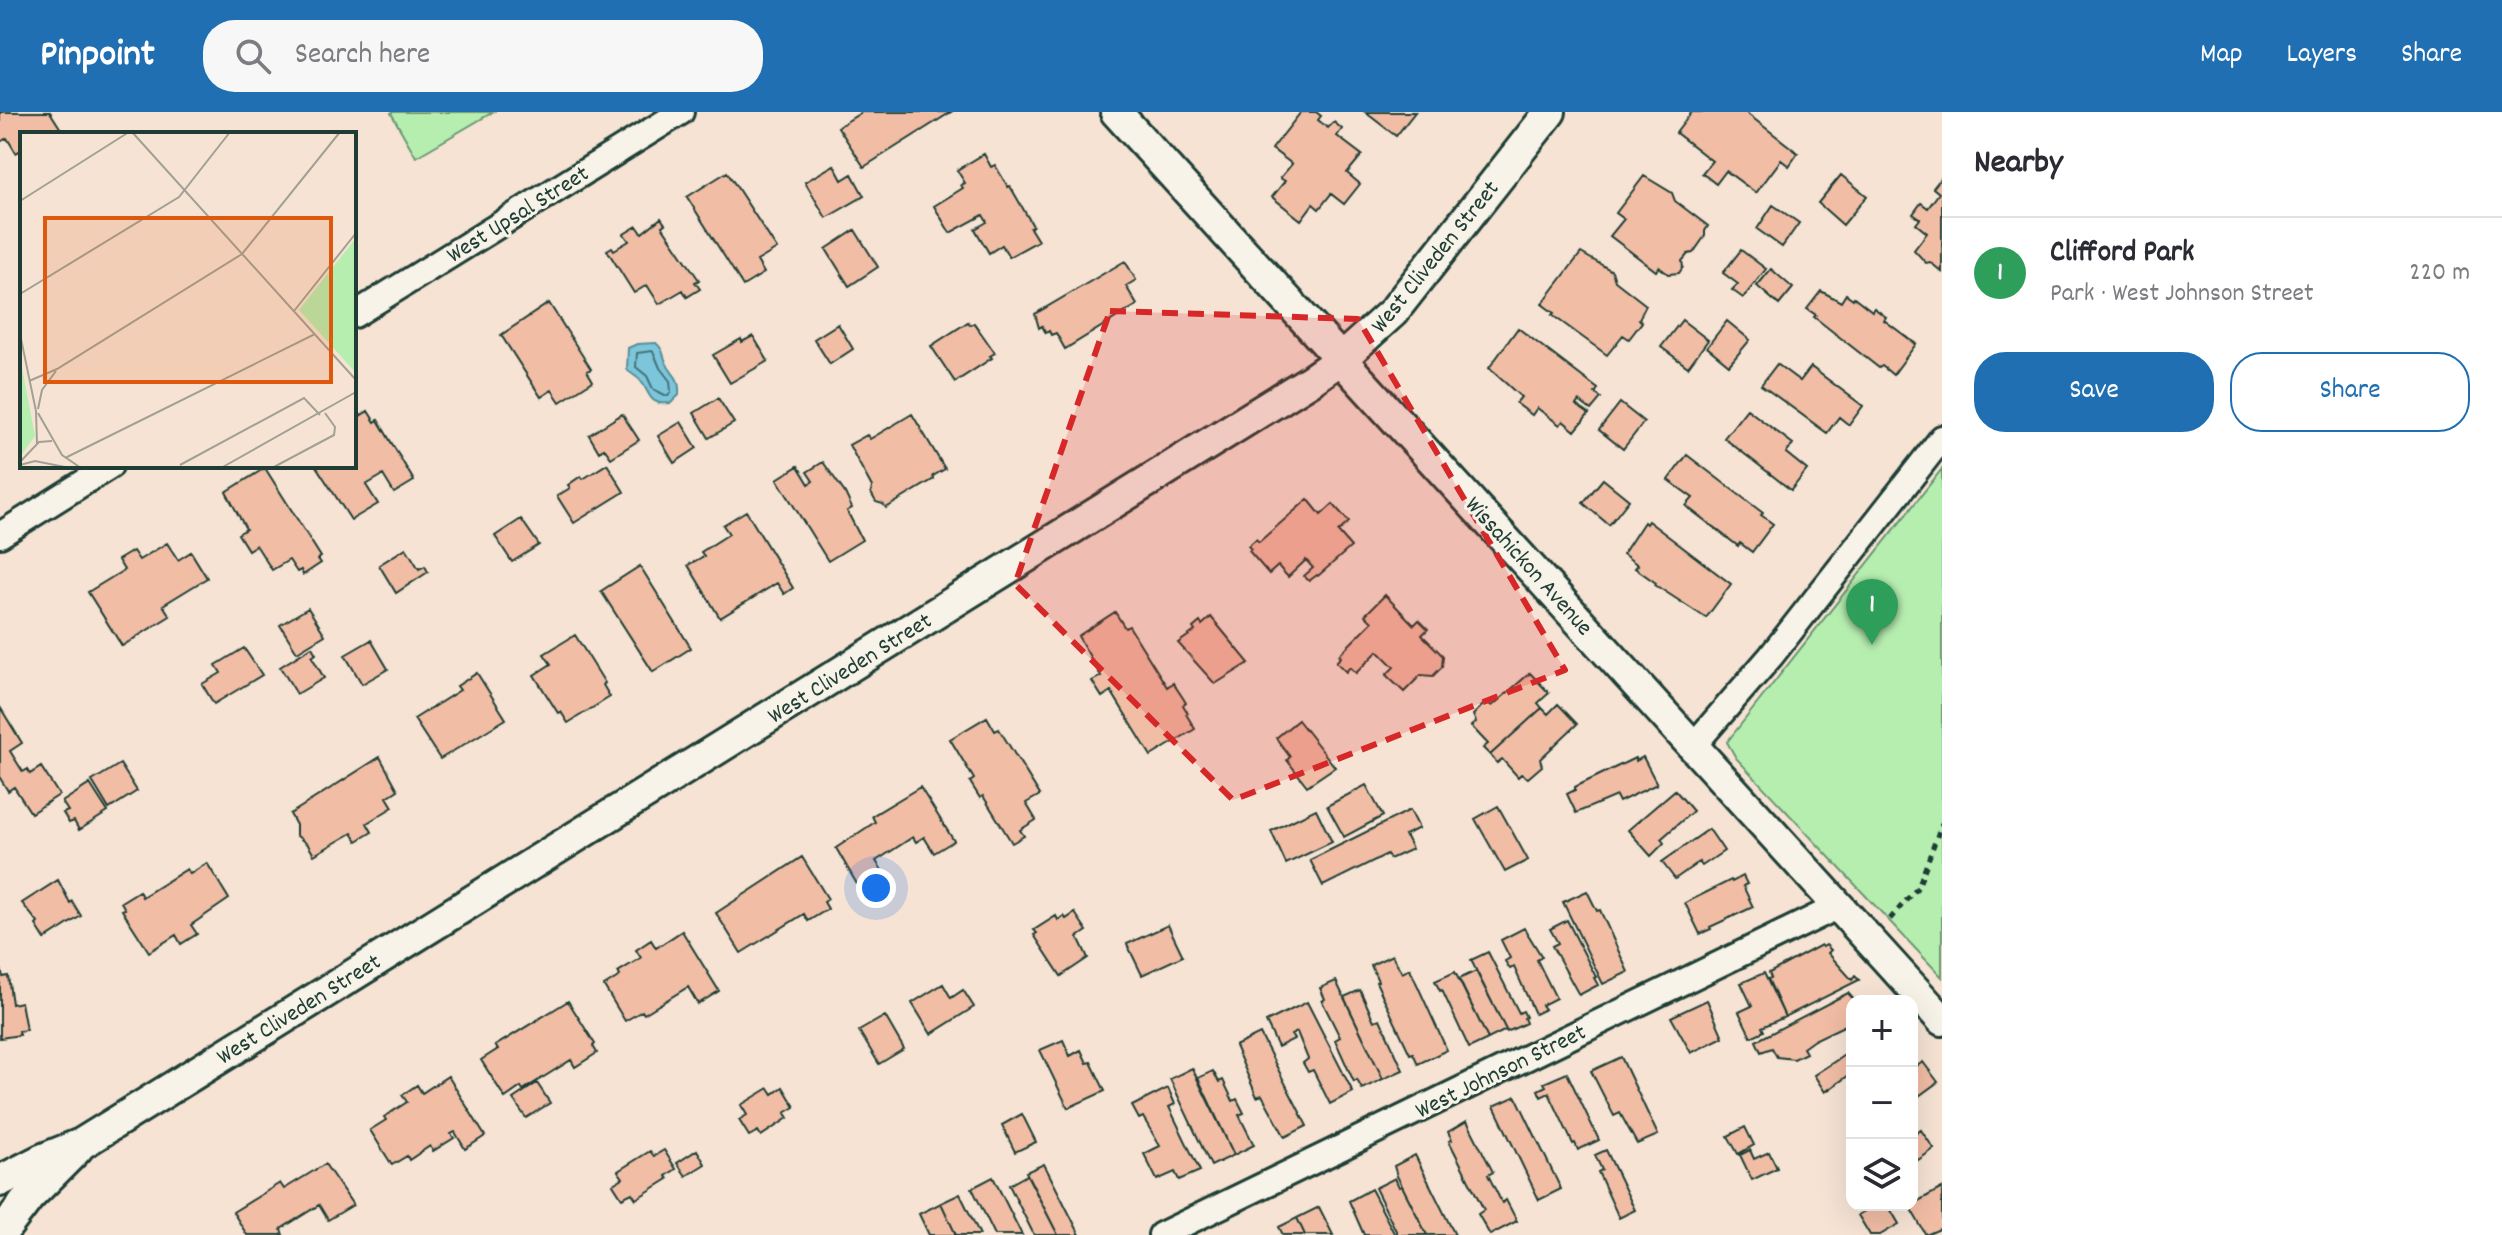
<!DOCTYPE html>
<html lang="en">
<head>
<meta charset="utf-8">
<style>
	body { margin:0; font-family:Dekko,sans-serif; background:#f7f7f7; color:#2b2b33 }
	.controls { position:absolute; right:24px; bottom:24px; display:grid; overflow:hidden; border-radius:16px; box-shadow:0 8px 32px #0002 }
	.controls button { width:72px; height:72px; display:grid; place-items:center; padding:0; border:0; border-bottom:2px solid #e1e1e2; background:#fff; color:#2b2b33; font:40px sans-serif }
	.you { position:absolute; left:876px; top:776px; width:28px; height:28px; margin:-20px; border:6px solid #fff; border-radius:50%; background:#1a73e8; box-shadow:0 0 0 12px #1a73e833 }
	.badge { display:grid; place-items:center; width:52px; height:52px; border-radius:50%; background:#1f6fb2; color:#fff; font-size:26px; font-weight:700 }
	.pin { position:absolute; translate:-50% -66px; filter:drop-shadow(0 2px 4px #0008) }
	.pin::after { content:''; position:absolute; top:42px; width:28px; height:24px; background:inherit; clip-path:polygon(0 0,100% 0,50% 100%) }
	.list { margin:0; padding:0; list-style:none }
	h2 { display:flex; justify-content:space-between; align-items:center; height:104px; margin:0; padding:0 32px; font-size:34px }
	h2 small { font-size:26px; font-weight:400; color:#7c7c81 }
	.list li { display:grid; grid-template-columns:52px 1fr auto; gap:24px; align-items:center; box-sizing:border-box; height:112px; padding:0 32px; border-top:2px solid #e1e1e2 }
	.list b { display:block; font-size:30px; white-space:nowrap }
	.list p { margin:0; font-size:26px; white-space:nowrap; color:#7c7c81 }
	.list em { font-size:26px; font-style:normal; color:#7c7c81 }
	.actions { display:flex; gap:16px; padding:24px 32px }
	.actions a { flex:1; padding:18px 0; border:2px solid #1f6fb2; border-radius:32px; text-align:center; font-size:28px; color:#1f6fb2 }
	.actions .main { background:#1f6fb2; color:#fff }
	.icon { flex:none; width:44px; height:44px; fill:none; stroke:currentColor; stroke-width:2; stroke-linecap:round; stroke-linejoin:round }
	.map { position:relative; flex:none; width:1942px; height:1123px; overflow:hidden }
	header { display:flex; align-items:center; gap:48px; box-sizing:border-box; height:112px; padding:0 40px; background:#1f6fb2; color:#fff }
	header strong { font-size:38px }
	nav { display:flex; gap:44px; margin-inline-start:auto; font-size:28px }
	.search { width:560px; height:72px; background:#f7f7f7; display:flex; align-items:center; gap:20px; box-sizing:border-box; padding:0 28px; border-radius:32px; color:#7c7c81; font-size:30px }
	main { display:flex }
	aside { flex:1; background:#fff }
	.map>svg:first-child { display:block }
	.green { fill:#b6eeb0; stroke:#6a9672; stroke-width:2 }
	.water { fill:#7bc5db; stroke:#568f98; stroke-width:2 }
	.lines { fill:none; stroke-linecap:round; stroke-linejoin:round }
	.shore { stroke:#447377; stroke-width:2 }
	.building { fill:#f2bda5; stroke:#1f3d34; stroke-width:2 }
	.minor-casing { stroke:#1f3d34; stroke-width:30 }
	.tertiary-casing { stroke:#1f3d34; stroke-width:36 }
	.path { stroke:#1f3d34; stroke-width:5; stroke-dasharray:6 6; stroke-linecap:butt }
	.minor { stroke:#f7f3e8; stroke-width:24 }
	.tertiary { stroke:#f7f3e8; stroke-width:30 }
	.marked { fill:#d62828; fill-opacity:0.2; stroke:#d62828; stroke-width:6; stroke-dasharray:16 10; stroke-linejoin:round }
	.labels { text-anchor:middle; stroke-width:6; stroke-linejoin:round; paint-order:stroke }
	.street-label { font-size:24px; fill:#1f3d34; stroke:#f7f3e8 }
	.inset-road { fill:none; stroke:#a0a194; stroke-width:2 }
	.view { fill:#de580e; fill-opacity:0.15; stroke:#de580e; stroke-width:4 }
	.inset-edge { fill:none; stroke:#1f3d34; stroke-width:4 }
</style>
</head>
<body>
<header>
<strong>Pinpoint</strong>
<div class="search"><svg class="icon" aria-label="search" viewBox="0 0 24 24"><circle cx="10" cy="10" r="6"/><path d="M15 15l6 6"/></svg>Search here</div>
<nav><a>Map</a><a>Layers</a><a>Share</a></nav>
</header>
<main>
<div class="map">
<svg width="1942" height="1123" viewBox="0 0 1942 1123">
	<rect width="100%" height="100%" fill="#f6e3d4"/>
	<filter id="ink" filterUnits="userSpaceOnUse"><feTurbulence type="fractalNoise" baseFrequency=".0125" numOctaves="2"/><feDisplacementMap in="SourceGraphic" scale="16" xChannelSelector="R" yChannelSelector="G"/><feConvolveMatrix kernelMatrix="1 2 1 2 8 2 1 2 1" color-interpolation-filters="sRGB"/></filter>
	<g filter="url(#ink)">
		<path class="green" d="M393 0H493L416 45 391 1Z
			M1942 357V865L1736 646 1727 630Z"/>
		<path class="water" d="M656 231C664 238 662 241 666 250 672 265 680 262 679 283L671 291C646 294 651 279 639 267 635 264 631 261 627 258L628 236 637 232Z"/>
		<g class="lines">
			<path class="shore" d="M653 239 660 256 670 269 671 280 667 284 653 277 647 264 636 255 637 241Z"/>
		</g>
		<path class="building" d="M0 0H50L64 22H22V43L19 39 16 41 7 26 0 30Z
			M862 0H951L864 55 838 15Z
			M1301 0H1316L1321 4 1318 8 1328 16 1334 10 1342 17 1337 24 1362 43 1347 61 1360 72 1344 92 1331 82 1319 97 1313 92 1301 108 1272 85 1285 69 1280 66 1292 52 1272 37Z
			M1365 0H1415L1396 24Z
			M1692 0H1745L1798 41 1789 54 1781 48 1756 81 1726 59 1716 72 1702 61 1712 49 1676 21Z
			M984 42 991 55 995 53 1008 75 1010 74 1033 114 1030 116 1038 129 1009 145 1002 133 989 141 975 117 987 110 983 103 950 121 934 94 963 76 961 73 965 71 957 58Z
			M834 53 842 68 852 62 864 84 826 106 805 70Z
			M727 60 777 137 757 149 764 161 743 174 687 85Z
			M1841 63 1867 84 1843 113 1818 91Z
			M1644 64 1672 81 1675 89 1708 114 1705 119V124L1693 141 1688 142 1682 149 1683 155 1679 161 1668 162 1659 155 1656 159 1610 124 1624 107 1616 101Z
			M1941 66H1942V160L1930 150 1926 151 1914 138 1927 121 1916 112 1920 107 1913 102 1921 91 1928 96 1939 81 1933 76Z
			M1773 93 1799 111 1782 135 1757 117Z
			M661 106 665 112 662 114 699 168 695 170 700 177 687 185 683 178 659 192 647 173 634 181 607 138 612 135 614 138 629 129 624 122 637 114 642 121Z
			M855 118 878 155 849 174 826 137Z
			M1741 138 1766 157 1743 186 1732 178 1738 172 1723 161Z
			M1581 141 1612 159 1615 169 1646 193 1639 207 1642 210 1629 227 1623 223 1607 243 1552 203 1554 201 1542 192Z
			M1125 149 1136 168 1126 174 1137 193 1065 237 1056 221 1051 223 1049 219 1046 221 1042 214 1039 216 1035 202Z
			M1771 157 1793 176 1779 193 1757 174Z
			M1821 179 1841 190 1846 182 1853 187 1854 185 1872 199 1874 196 1886 205 1884 208 1916 232 1893 263 1882 254 1879 256 1814 205 1816 203 1807 197Z
			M549 191 591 257 587 259 593 269 560 290 552 278 541 285 501 223Z
			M1682 208 1708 228 1688 255 1661 235Z
			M1727 209 1750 228 1729 253 1707 235Z
			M968 210 970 213 974 211 995 241 990 244 992 246 955 270 931 234Z
			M838 212 853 237 830 252 814 227Z
			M1518 216 1598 277 1595 281 1601 286 1591 298 1579 289 1576 293 1589 302 1575 319 1563 309 1560 313 1537 296 1532 303 1516 291 1521 285 1489 256Z
			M753 224 768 249 730 271 713 243 741 227 742 230Z
			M1777 252 1800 269 1811 255 1863 294 1849 313 1839 305 1827 321 1761 273Z
			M718 286 734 311 709 326 694 301Z
			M1620 291 1644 310 1623 337 1599 318Z
			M1747 297 1793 332 1786 341 1807 358 1791 378 1724 326Z
			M368 299 375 310 378 308 414 369 394 381 383 363 366 373 378 392 351 408 316 354H354V308Z
			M622 302 639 328 611 346 604 336 599 340 589 323Z
			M912 302 945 357 933 364 934 367 886 396 883 392 876 390 871 381 872 375 849 333 867 323 870 327Z
			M681 310 697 336 674 351 658 324Z
			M1687 343 1763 401 1761 403 1773 412 1752 440 1740 431 1738 434 1686 394 1693 386 1668 368Z
			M823 350 845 381 852 396 847 399 862 428 828 449 777 367 798 354 809 372 813 369 807 360Z
			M607 352 624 380 574 411 557 384 570 376 568 373 581 364 583 367Z
			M265 356 321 445 318 447 321 451 303 463 301 458 297 460 289 448 272 458 256 433 248 438 238 422 246 417 226 380Z
			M1603 367 1629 388 1609 413 1583 391Z
			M1308 387 1321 403 1333 392 1349 410 1338 420 1351 435 1318 464 1317 463 1309 469 1304 464 1313 456 1306 448 1288 465 1278 454 1269 462 1249 439 1251 437 1248 434 1256 427 1259 430Z
			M746 399 793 476 784 482 777 471 720 506 688 453 704 444 701 440 729 422 723 413Z
			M521 407 539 433 512 450 495 424Z
			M1648 409 1731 472 1706 506 1655 473 1656 471 1635 456 1638 453 1623 442 1644 410 1646 412Z
			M167 431 178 448 191 440 207 466 163 493 170 504 122 534 88 480 124 458 118 448 133 439 139 448Z
			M406 436 419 457 425 454 428 460 396 481 379 453Z
			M640 454 691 536 653 560 601 479Z
			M1385 483 1414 513 1419 508 1428 517 1422 523 1443 544 1442 555 1433 564 1421 563 1404 580 1386 563 1394 555 1378 539 1356 561 1350 555 1346 560 1336 550 1341 545 1339 543 1372 510 1365 503Z
			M308 496 325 523 297 540 280 513Z
			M1115 500 1125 516 1129 514 1167 575 1173 571 1183 586 1186 591 1183 593 1188 601 1186 602 1195 617 1151 644 1111 579 1102 585 1092 569 1101 564 1078 524Z
			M1211 505 1249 551 1215 572 1178 531 1195 519 1193 516 1200 510 1202 513Z
			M575 523 605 571 603 573 610 585 568 611 561 600 558 601 534 563 551 552 544 542Z
			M371 528 388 557 362 572 345 543Z
			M312 535 316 542 312 545 324 566 297 582 280 555Z
			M244 536 262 563 214 592 202 572 221 561 216 553Z
			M477 561 506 607 440 647 414 607 460 578 457 574Z
			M1530 561 1549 581 1538 591 1542 596 1490 643 1483 636 1488 632 1471 614 1476 610 1473 603 1486 590 1492 594Z
			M1558 592 1577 612 1540 647 1542 654 1528 666 1521 662 1518 665 1502 647 1497 651 1490 643 1542 596 1548 602Z
			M0 595 22 631 10 639 23 660 28 657 30 662 41 655 59 683 31 701 14 675 8 679 0 666Z
			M987 605 995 619 999 617 1040 683 1026 691 1036 708 1020 718 1024 724 1012 731 983 684 980 686 970 670 974 667 950 627Z
			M1298 608 1335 655 1307 674 1287 648 1290 645 1276 626Z
			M380 645 398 678 387 685 393 695 367 711 372 720 357 729 352 721 314 743 308 733 296 723V713L290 702Z
			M1643 645 1657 672 1619 690 1616 684 1576 701 1567 682 1575 678V675L1635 646 1636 649Z
			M120 652 137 679 109 697 92 669Z
			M90 672 108 700 79 718 74 709 69 711 63 701 68 699 62 690Z
			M1366 673 1383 704 1344 725 1327 694Z
			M920 675 954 729 934 741 924 725 916 730 913 725 876 749 885 763 861 779 836 736 875 710 872 704Z
			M1675 678 1693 699 1661 727 1664 731 1651 744 1628 718Z
			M1498 694 1528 748 1505 760 1475 707Z
			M1316 697 1332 730 1286 752 1271 719Z
			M1410 698 1419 716 1405 723 1412 737 1390 747 1387 742 1323 774 1310 748Z
			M1709 717 1724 739 1702 754 1699 750 1675 767 1662 750Z
			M802 745 828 787 824 790 828 797 808 809 804 802 741 841 716 801Z
			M207 751 229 787 191 813 197 822 181 832 176 823 149 840 122 798 125 797 121 790 139 779 142 785 187 757 190 762Z
			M1743 764 1747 772 1743 774 1753 795 1710 815 1711 817 1700 822 1685 791 1731 768 1732 770Z
			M58 768 70 791 72 789 81 804 45 827 36 813 38 811 22 791Z
			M1587 779 1597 799 1600 798 1628 860 1603 872 1563 790Z
			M1075 801 1087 819 1078 825 1088 846 1061 864 1034 823 1037 821 1034 818 1056 804 1058 808 1064 804 1066 807Z
			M1567 808 1596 865 1594 866 1598 873 1579 883 1552 834 1558 831 1550 817Z
			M1168 813 1183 844 1142 863 1127 832Z
			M1524 816 1542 845 1537 848 1556 886 1542 893 1545 897 1535 902 1514 855 1510 857 1505 849 1510 846 1501 828Z
			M682 819 719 879 698 892 688 875 644 902 642 899 625 909 604 874 620 864 618 860 641 846 636 838 651 828 656 836Z
			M1821 833 1823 835 1826 833 1831 838 1828 841 1852 868 1855 864 1859 868 1785 905 1768 867 1771 866 1769 861Z
			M1488 840 1519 901 1523 899 1526 905 1524 906 1526 911 1507 920 1471 848Z
			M1392 843 1402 861 1410 857 1447 938 1418 952 1413 941 1410 942 1376 870 1378 869 1371 853Z
			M0 853 3 865 8 864 12 892 21 890 26 918 19 919 20 923 0 926Z
			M1476 859 1506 918 1488 927 1459 867Z
			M1455 860 1488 927 1469 936 1442 878 1440 879 1435 869Z
			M1764 861 1785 905 1762 915 1764 919 1751 925 1739 900 1752 894 1741 871Z
			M1336 869 1383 967 1362 977 1357 968 1354 970 1335 928 1340 925 1322 889 1325 887 1320 876Z
			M943 872 951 886 963 878 974 895 931 922 912 891Z
			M1360 878 1374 909 1380 907 1403 958 1383 967 1344 885Z
			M1848 881 1855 889H1852V910L1814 928 1803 936 1806 941 1794 947 1777 945 1772 936 1761 940 1756 929Z
			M1707 888 1723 925 1691 941 1671 905Z
			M568 889 595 932 593 934 597 941 575 955 571 948 523 978 521 975 505 986 481 948 498 937 495 934Z
			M1307 890 1353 980 1330 992 1313 958 1308 960 1303 951 1308 947 1297 920 1291 923 1294 927 1278 935 1266 910Z
			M885 904 904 937 879 952 859 919Z
			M1260 922 1307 1014 1285 1025 1262 983 1257 985 1235 934Z
			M1063 928 1070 944 1081 938 1087 951 1091 950 1105 979 1068 996 1040 938Z
			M1852 938V961L1825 980 1814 963Z
			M1621 945 1658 1023 1637 1032 1620 1001 1614 1004 1591 959Z
			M1923 950 1938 970 1912 989V957Z
			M1192 956 1234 1043 1211 1054 1170 967Z
			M1213 959 1219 970 1223 968 1233 989 1237 987 1244 1001 1239 1003 1254 1033 1234 1043 1198 966Z
			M1567 961 1599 1028 1578 1038 1575 1031 1573 1032 1549 981 1541 985 1538 978 1546 974 1544 971Z
			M448 964 485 1024 465 1037 455 1020 451 1022 454 1026 433 1039 430 1034 409 1048 407 1044 392 1053 370 1018 386 1008 384 1005 407 990 402 983 417 973 422 981Z
			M537 971 550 991 526 1006 513 987Z
			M783 975 795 995 785 1001 788 1006 761 1024 758 1019 749 1024 739 1008 747 1003 741 993 769 976 773 982Z
			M1168 976 1175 992 1169 995 1200 1059 1179 1068 1175 1060 1157 1068 1144 1042 1160 1034 1143 1005 1139 1007 1132 994Z
			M1516 984 1561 1077 1539 1088 1494 994Z
			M1022 1002 1036 1030 1015 1040 1002 1013Z
			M1467 1009 1493 1060 1488 1063 1502 1091 1506 1088 1517 1109 1490 1123 1478 1102 1484 1098 1449 1029 1452 1028 1448 1020Z
			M1745 1015 1754 1033 1738 1042 1728 1024Z
			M1921 1018 1934 1037 1912 1052V1024Z
			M664 1038 676 1057 666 1064 668 1067 636 1087 632 1081 622 1086 613 1072 623 1066 618 1059 650 1039 654 1044Z
			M697 1038 705 1052 686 1064 677 1051Z
			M1606 1038 1635 1098 1619 1106 1598 1060 1602 1058 1595 1043Z
			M1750 1038 1754 1047 1769 1040 1777 1056 1752 1068 1740 1043Z
			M1415 1043 1455 1123H1427L1397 1064 1394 1054Z
			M325 1052 353 1093 328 1108 319 1093 281 1117 283 1123H247L233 1100 280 1071 284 1077Z
			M1044 1052 1080 1123H1058L1026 1060Z
			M1027 1063 1058 1123H1034L1009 1073Z
			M993 1065 1022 1123H995L972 1076Z
			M1395 1066 1399 1075 1402 1074 1427 1123H1398L1375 1076Z
			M1942 1076V1116L1926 1123 1909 1094Z
			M1371 1077 1395 1123H1364L1349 1089Z
			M960 1082 980 1123H956L941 1091Z
			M941 1091 956 1123H929L919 1102Z
			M1875 1093H1888L1899 1112 1880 1123H1870L1858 1103Z
			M1319 1095 1333 1123H1305L1297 1106Z
			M1297 1106 1305 1123H1283L1279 1115Z"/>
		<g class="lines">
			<defs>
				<path id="minor" d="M354 203 681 0
					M0 423 110 354
					M1694 633 1771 544 1942 326
					M1161 1123 1839 794"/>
				<path id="tertiary" d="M1116 0 1942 908
					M0 1069 41 1048 81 1032 1311 268 1341 247 1393 200 1550 0
					M0 1123 29 1085 77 1037"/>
			</defs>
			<use href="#minor" class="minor-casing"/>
			<use href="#tertiary" class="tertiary-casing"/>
			<path class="path" d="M1890 807 1918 775 1942 711"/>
			<use href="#minor" class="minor"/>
			<use href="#tertiary" class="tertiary"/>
		</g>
	</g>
	<path class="marked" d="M1110 199 1358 207 1565 558 1233 688 1015 472Z"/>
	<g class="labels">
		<g class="street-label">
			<text transform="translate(517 101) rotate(-32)" y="8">West Upsal Street</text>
			<text transform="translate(1434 144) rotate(-51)" y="8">West Cliveden Street</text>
			<text transform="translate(1530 453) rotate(48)" y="8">Wissahickon Avenue</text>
			<text transform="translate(849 555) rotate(-32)" y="8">West Cliveden Street</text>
			<text transform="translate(298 896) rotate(-32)" y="8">West Cliveden Street</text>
			<text transform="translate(1500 958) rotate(-26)" y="8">West Johnson Street</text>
		</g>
	</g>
	<g transform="translate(20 20)">
		<rect width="336" height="336" fill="#f6e3d4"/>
		<path d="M336 106V241L279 178ZM0 225 15 304 0 325Z" fill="#b6eeb0"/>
		<path class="inset-road" d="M112 0 336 248M0 69 109 0M0 162 159 65 210 0M274 179 336 101M0 202 16 279 17 312M9 249 37 237 222 122 320 0M18 277 22 258 36 239M18 281 42 323 61 336M45 326 295 202M0 330 19 310 32 309M0 333 15 329 50 336M160 333 284 266 300 283M201 336 336 260M252 336 314 303 315 295 305 281"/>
		<path class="view" d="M25 86H311V250H25Z"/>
		<rect width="336" height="336" class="inset-edge"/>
	</g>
</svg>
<div class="controls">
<button>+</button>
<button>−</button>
<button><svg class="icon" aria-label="layers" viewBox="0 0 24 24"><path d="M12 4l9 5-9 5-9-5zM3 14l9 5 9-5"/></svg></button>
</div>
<div class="you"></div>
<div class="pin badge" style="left:1872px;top:533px;background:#2e9e5b">1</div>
</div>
<aside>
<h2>Nearby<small></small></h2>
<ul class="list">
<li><span class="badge" style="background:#2e9e5b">1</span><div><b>Clifford Park</b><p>Park · West Johnson Street</p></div><em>220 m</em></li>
</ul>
<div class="actions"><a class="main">Save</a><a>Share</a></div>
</aside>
</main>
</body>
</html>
